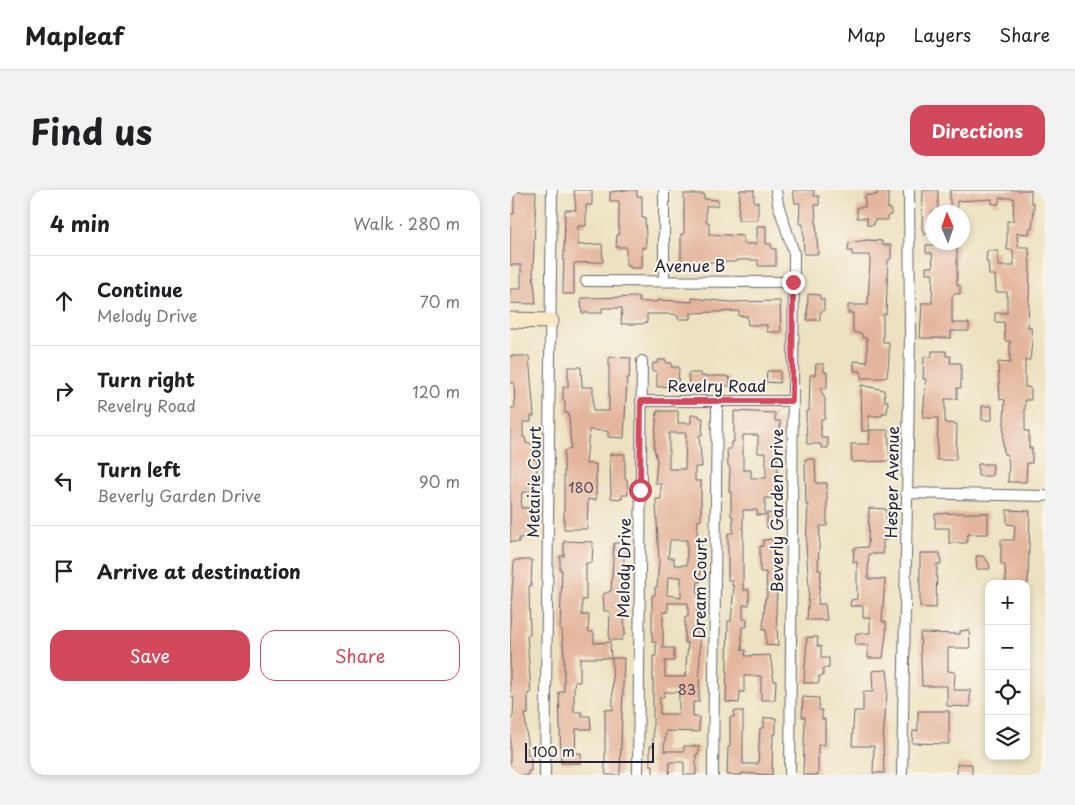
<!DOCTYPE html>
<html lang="en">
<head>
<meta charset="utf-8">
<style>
	body { margin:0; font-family:"Playpen Sans",sans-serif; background:#f2f2f2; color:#202124 }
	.controls { position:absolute; right:15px; bottom:15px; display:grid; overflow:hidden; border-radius:10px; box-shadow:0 2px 8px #0003 }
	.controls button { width:45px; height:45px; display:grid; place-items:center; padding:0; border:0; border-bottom:1px solid #e0e0e0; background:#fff; color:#202124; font:25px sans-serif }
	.compass { position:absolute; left:415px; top:15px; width:45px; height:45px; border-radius:50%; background:#fff; box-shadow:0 2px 8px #0003; rotate:358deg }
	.scale { position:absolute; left:15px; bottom:12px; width:129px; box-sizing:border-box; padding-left:5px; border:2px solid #22223b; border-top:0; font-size:14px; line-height:18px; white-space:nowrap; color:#22223b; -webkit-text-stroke:4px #fbf7ec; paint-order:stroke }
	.stop { position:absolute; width:15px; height:15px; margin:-11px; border:4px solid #d1495b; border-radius:50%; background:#fff }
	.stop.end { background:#d1495b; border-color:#fff; box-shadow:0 1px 5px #0008 }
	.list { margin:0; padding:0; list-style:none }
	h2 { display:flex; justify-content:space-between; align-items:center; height:65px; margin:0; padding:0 20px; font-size:21px }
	h2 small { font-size:16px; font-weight:400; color:#757577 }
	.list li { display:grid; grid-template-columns:32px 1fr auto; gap:15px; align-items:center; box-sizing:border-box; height:90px; padding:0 20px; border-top:1px solid #e0e0e0 }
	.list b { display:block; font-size:19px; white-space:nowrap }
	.list p { margin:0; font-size:16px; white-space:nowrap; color:#757577 }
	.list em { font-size:16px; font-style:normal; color:#757577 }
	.actions { display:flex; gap:10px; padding:15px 20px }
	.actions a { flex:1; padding:11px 0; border:1px solid #d1495b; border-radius:15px; text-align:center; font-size:18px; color:#d1495b }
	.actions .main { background:#d1495b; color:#fff }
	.icon { flex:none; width:28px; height:28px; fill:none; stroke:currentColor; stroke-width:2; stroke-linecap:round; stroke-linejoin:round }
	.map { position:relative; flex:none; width:535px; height:585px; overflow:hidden; border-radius:15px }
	header { display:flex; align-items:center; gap:30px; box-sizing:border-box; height:70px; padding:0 25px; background:#fff; border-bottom:1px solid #e0e0e0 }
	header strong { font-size:24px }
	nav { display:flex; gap:28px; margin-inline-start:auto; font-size:18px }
	.intro { display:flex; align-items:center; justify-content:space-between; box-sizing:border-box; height:120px; padding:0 30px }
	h1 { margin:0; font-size:35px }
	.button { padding:12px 22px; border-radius:15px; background:#d1495b; color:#fff; font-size:18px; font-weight:700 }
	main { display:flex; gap:30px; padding:0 30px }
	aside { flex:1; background:#fff; border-radius:15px; box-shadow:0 2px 8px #0003 }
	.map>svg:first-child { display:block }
	.building { fill:#e4b59d; fill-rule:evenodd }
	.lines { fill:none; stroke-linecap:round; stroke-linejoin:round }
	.street-casing { stroke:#69656a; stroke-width:12 }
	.secondary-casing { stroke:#69656a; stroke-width:17 }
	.street { stroke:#fff; stroke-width:10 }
	.secondary { stroke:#f8e8c3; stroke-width:15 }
	.route { stroke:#d1495b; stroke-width:6 }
	.labels { text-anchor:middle; stroke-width:4; stroke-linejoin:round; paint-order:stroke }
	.number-label { font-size:14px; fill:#524754 }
	.street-label { font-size:16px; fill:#22223b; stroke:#fbf7ec }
</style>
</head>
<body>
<header>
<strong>Mapleaf</strong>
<nav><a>Map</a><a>Layers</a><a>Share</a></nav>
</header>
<div class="intro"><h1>Find us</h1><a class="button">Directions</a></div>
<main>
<aside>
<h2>4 min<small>Walk · 280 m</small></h2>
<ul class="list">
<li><svg class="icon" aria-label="ahead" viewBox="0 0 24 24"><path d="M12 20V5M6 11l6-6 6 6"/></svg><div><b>Continue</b><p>Melody Drive</p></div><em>70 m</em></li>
<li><svg class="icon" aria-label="right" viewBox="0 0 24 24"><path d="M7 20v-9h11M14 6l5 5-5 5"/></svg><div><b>Turn right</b><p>Revelry Road</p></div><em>120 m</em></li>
<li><svg class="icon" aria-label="left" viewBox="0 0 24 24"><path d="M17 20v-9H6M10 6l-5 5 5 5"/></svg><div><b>Turn left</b><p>Beverly Garden Drive</p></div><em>90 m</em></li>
<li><svg class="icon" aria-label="arrive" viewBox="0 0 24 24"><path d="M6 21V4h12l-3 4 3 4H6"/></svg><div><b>Arrive at destination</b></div></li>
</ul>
<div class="actions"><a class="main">Save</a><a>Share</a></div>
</aside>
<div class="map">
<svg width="535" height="585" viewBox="0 0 535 585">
	<rect width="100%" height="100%" fill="#fbf7ec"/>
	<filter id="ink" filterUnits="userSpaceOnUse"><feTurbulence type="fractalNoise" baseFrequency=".02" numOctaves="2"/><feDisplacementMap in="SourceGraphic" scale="10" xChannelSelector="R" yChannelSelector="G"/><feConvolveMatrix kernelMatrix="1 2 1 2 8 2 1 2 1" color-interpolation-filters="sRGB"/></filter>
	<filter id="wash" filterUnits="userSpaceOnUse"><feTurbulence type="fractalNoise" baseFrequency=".0096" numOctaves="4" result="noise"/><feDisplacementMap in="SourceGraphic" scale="20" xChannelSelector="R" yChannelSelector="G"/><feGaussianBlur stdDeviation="1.12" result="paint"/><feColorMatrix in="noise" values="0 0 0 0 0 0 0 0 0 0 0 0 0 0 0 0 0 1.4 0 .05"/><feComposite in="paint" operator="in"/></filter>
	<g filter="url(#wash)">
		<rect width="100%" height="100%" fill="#ece1c0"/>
		<g id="blocks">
			<path class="building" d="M64 0H82V15H76V36H68V55L92 54 93 72 64 73V104H53L55 20H66Z
				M117 0H127V6H132V28H135L136 47V58L132 57V78H120V76H116V57H106L107 45H109V11H100V2Z
				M230 0H244V12H248V30H228Z
				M283 0H304V6H309V15H305L308 64H294L293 34H289L290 13H285Z
				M413 0H428V22H422V44H414L412 39Z
				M440 0H521V13H524V19L522 38H520L519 44 507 43 508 57H519L520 78 518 137H521L522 151 520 170H515V197H519L521 200V210H515V241H519V258H522V273H517L516 292H498L499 273 497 265 494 264 493 251 495 210 490 209 488 172 500 173V151H495L494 132H485V123H497V102H486L485 85H479L478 72H476L477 61H488V76H504L503 60H497V31H503L504 8H489V14H482V9L447 11V22H440Z
				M367 1H378V19H381V25H378V30H364V35H357V28H347V17H355V5H367Z
				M4 2H26L23 82 26 114 0 113V99H11V75H0V24H4Z
				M174 4H194V9L208 10V16H196V32H199V44L233 46V54H247V36H256V54H261L262 59H266V76H248V70H226V72H197V78H171V44H174Z
				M357 50 372 51V55H381V69L378 70 376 124H373V152H379V169L377 187 373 188H351V181H344V171L357 172V148H353L352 144 343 142V123H338V115H358L360 70V65H342V61H338L339 53Z
				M416 55H447V95H450V104H444L442 108V133H459V141H441V148H410L412 113H422L423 83H416V77H423L422 63H416Z
				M298 104 310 105V109H314V120L310 123V130H297Z
				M129 107V112H147V110L182 112V108L220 112 270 111 271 142H257V135H238L237 126H229V121L181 123V129H168V126L164 124H137V132L132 134H111L112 118H92V123H72L71 108Z
				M422 161H436V166H441L440 173H451V198H447V209H435V233L447 234 446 270H427L428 228H413L416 189H413L414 167H422Z
				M0 166H19L24 226H21V232H13V247H15L16 253 22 254 23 269H27V282H23V302H12L11 318H20L22 347 9 348V352H0V218H5L4 193H0Z
				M99 167 121 168 119 188H117L114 248 98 247V241L79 240 76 274H86V310L78 309 77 339H54V261L61 259 59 228 58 223H55V211H53V197H58V177H71L72 197H83V221H99Z
				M148 170H156V173H162L161 177H169L168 196 147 197V181H142L143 173H148Z
				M306 174H314V182H317V198H310L315 209V229H311V248H318V258H311V254H297L296 221H299L300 185H305Z
				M257 181H270V193L256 192Z
				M178 183H191V186H215L220 188V196L179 195Z
				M351 195 374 200 375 211H378L377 223H372V226H359V241H352Z
				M472 216H482V230H472Z
				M147 221H168V233H181V225H189L190 228H193L192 245H189L192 277H185V291H191V331L188 330 187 347H190L189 355H192L190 392H188L187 407 192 410V420H187V445H190L189 512H183V527H189V542L156 541 154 561H174V556H189V564H186V585H174V572H160L159 585H143V575H140V556H143V466H146V452H142V405H145V397H147L149 371 146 313V309H151V294L145 293 147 270 144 258ZM159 243H176L175 279H159ZM160 350H177V375H164V368H158ZM158 387H171V407L157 405ZM158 413H178V427H175V453H178L175 487H155V471H164V458H153V422H158ZM154 502H169V524H150V507H154Z
				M224 221 265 223V231H270V245H266L269 304H267V308H255V325H247V320H233V400H239V415H233V429H237V437H232V460H236L235 466 260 465 264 491H266L265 510H251V486H234V502H230L229 513 216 512 218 431H221L224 396H222V390H218V343H223V326H221V302H219L220 277 218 276 217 259H221V252H224ZM233 245H248V263H256V288H241V280H233Z
				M360 240H378L380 271 342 272 341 254H359Z
				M100 264H115V289H117L118 305H112V309L101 308Z
				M295 269H305L306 293H317V336H310L308 380H311L308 414H315L317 430H297L299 398 296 355 298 315H296Z
				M468 274H483L482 286H468Z
				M359 318 376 319 377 350H373V364H359L358 380V389H375L372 432H376V444L373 468H358V455H345L346 443H360V428H353V416H340L341 410 347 409V372H343L344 358 358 357Z
				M497 320 520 321 518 394H496L495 375 491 374V350H504L505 335 497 334Z
				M257 323 268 324V338H257Z
				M448 323H478V344H458L457 353H439V338H425V324Z
				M263 349 265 381H268L266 418 268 456 256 455V440H253L255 408H257L256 382H250V356H253V350Z
				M54 351 83 352 82 373H76V410H72V425H79L78 441 84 443V453L100 452 101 468H70V492H65L64 495V522H72V526H80L81 539H66L65 563H71V573H51L49 502H54V467L52 440H50L52 380H50V366H54Z
				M104 353H117V363H114L113 414 115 445H113L112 450H99L100 421H94L93 404 101 401Z
				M410 363H430L431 374H427L426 418 410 417Z
				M466 366H473L479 373 480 379H467Z
				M4 370H22L21 396H19L20 445H17L21 503H18V524H15L18 565H21V581H18V585H0V531L3 526 4 507H0V434Z
				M459 440 460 458H438V481L445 482 444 500H460V517L437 516V496H412L410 443 450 444V441Z
				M297 447H308L307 456H311V468H319V478H313V486H309V493H294Z
				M102 468H114L110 585H96L95 578V519L103 520Z
				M373 480H377L378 490 373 550 374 583H363L364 556H342L344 521H353V502H363L362 481Z
				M293 507 309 508V520H312V529H315V555H308V585H293L295 527H292Z
				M224 521H233V574H248L250 538H254V528H266V544H263L262 585 232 583V585H217L218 557H220V527H224Z
				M408 521H439V554L402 553 403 541H408Z
				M447 574H462V585H447Z"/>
		</g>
	</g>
	<g filter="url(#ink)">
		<use href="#blocks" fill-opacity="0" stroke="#69656a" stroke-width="1"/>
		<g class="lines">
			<defs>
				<path id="street" d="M266 0 268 14 284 63 280 585
					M76 91 283 92
					M154 91V0
					M131 211H282
					M396 303 535 306
					M35 585 42 0
					M128 585 132 171
					M203 585 207 211
					M392 585 400 144 399 0"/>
				<path id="secondary" d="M0 130 41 131"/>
			</defs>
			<use href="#street" class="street-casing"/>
			<use href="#secondary" class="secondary-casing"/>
			<use href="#street" class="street"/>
			<use href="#secondary" class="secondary"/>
		</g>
	</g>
	<g class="lines" filter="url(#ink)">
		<path class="route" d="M130 300 131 211H282L283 92"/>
	</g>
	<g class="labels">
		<g class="number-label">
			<text x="71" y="303">180</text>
			<text x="177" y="505">83</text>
		</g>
		<g class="street-label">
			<text x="180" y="82">Avenue B</text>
			<text x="207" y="202">Revelry Road</text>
			<text transform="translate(24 292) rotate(-89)" y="6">Metairie Court</text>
			<text transform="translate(382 292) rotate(-89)" y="6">Hesper Avenue</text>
			<text transform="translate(267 321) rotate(-90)" y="6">Beverly Garden Drive</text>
			<text transform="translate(114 378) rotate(-89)" y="6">Melody Drive</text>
			<text transform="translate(190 398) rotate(-89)" y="6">Dream Court</text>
		</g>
	</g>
</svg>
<div class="controls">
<button>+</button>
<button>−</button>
<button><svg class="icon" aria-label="locate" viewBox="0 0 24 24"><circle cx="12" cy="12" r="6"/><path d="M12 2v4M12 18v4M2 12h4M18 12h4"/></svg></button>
<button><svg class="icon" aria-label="layers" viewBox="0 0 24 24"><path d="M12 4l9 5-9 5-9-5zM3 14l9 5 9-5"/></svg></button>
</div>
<svg class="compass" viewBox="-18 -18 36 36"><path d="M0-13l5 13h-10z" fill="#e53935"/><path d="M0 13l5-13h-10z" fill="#757577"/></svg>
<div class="scale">100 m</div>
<div class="stop" style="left:130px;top:300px"></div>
<div class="stop end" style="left:283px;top:92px"></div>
</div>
</main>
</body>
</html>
